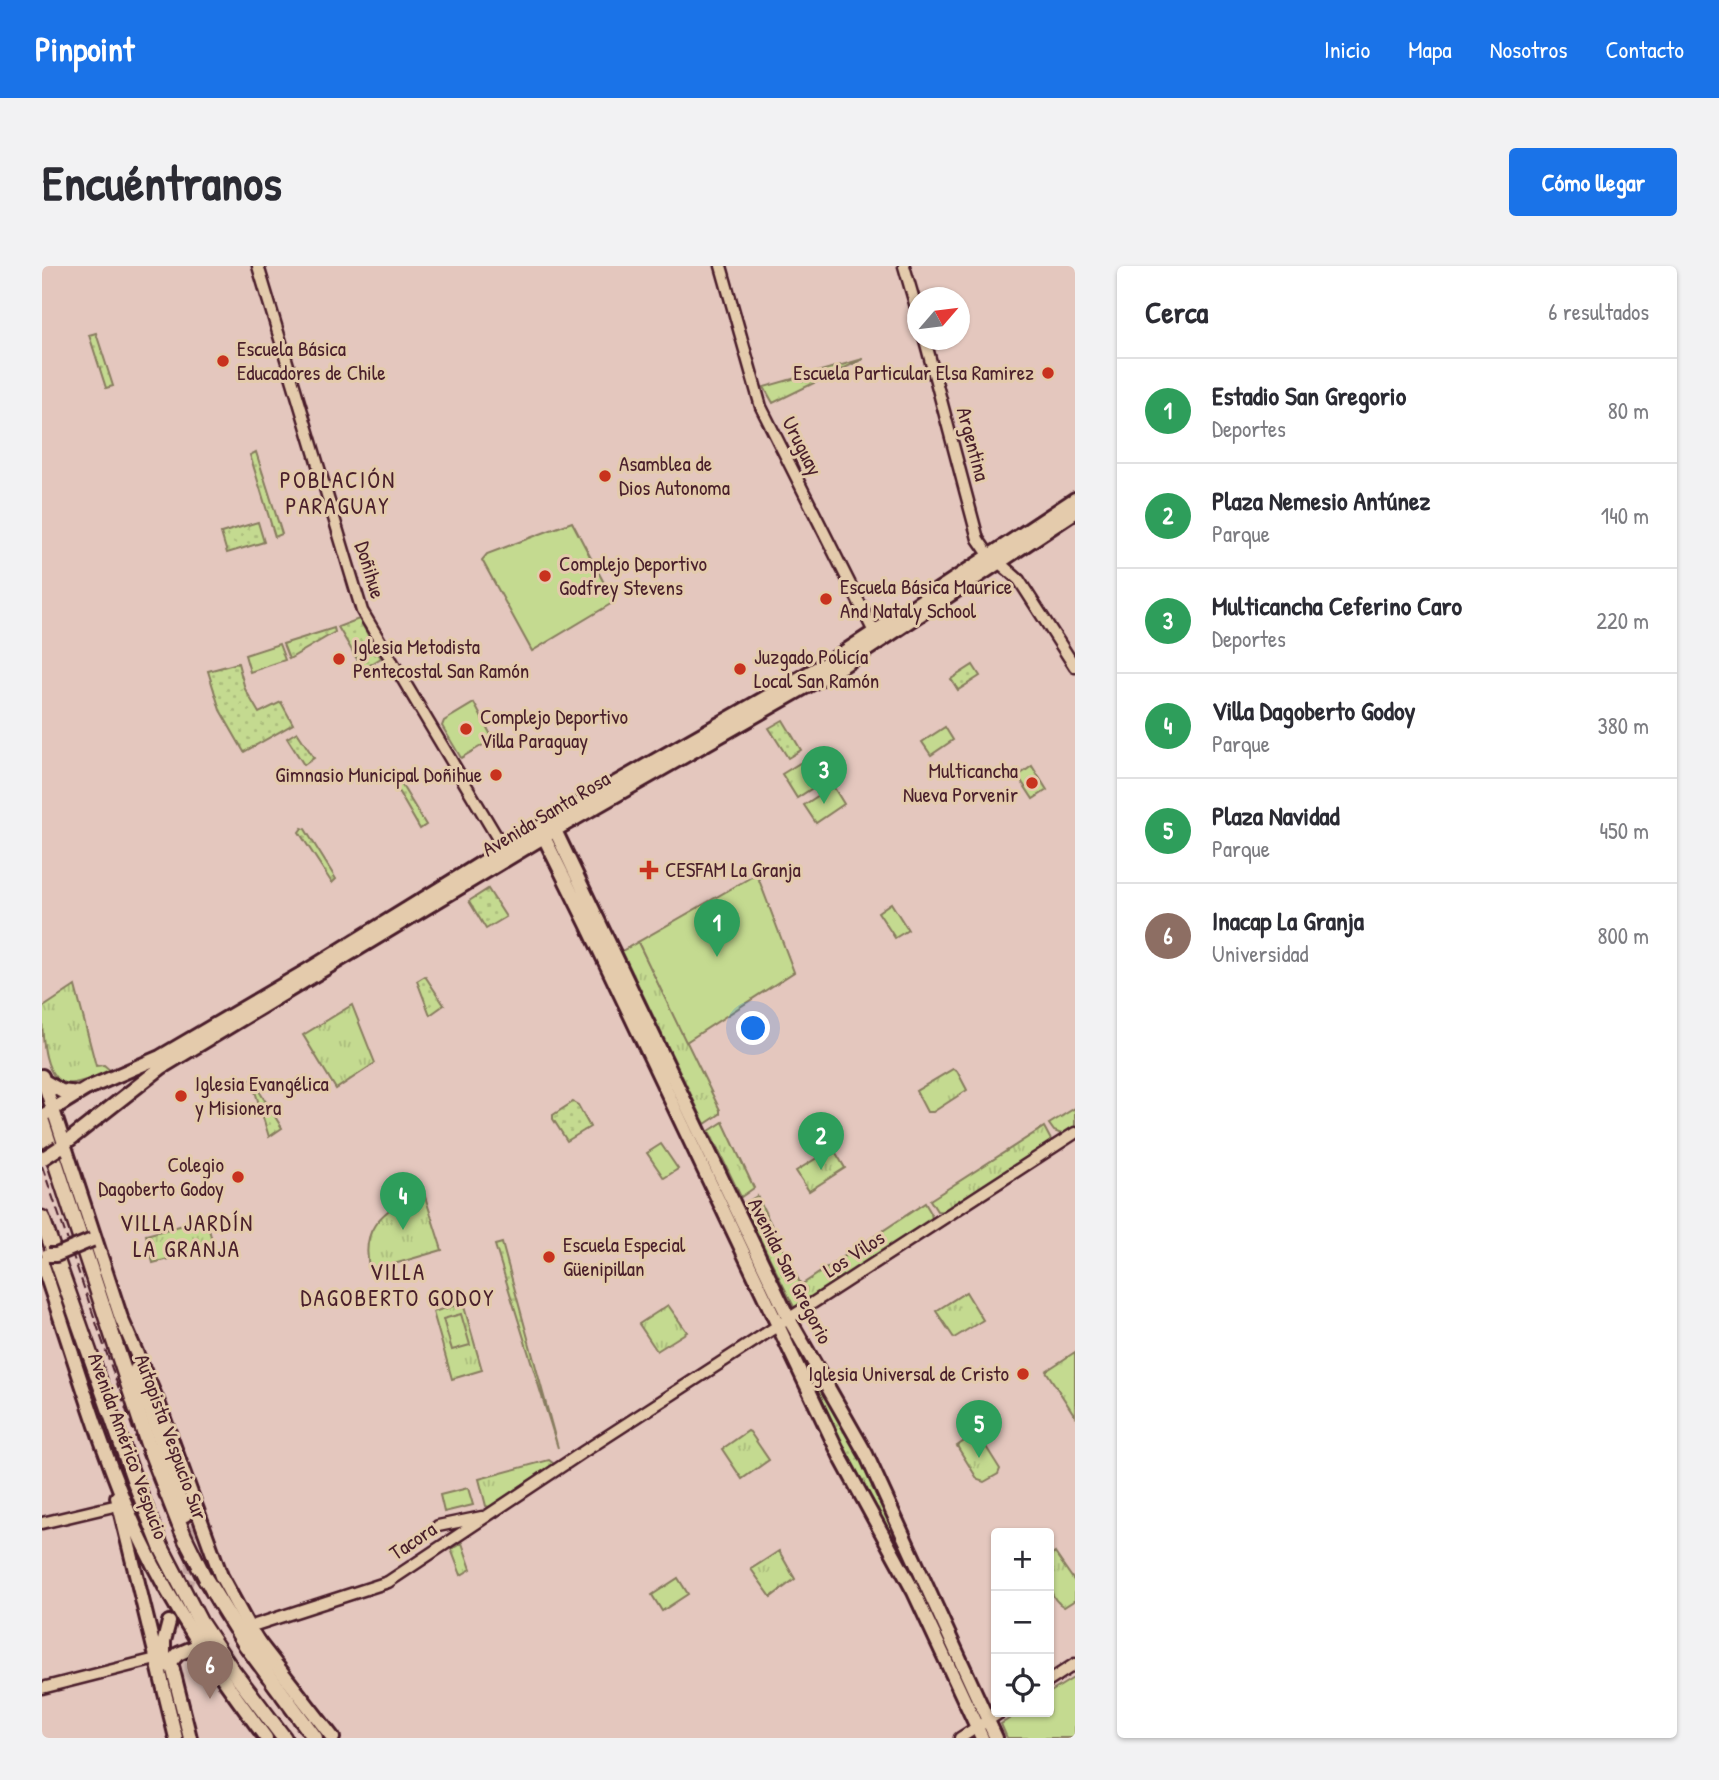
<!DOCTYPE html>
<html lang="es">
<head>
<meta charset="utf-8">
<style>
	body { margin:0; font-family:"Patrick Hand",sans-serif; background:#f2f2f3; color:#2b2b33 }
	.controls { position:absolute; right:21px; bottom:21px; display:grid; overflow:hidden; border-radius:7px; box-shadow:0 2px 5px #0004 }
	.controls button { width:63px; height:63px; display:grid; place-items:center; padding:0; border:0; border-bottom:2px solid #e1e1e2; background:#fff; color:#2b2b33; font:35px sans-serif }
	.compass { position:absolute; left:865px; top:21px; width:63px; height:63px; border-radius:50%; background:#fff; box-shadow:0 2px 5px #0004; rotate:62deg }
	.you { position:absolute; left:712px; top:763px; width:24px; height:24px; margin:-18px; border:5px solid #fff; border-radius:50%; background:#1a73e8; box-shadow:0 0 0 10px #1a73e833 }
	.badge { display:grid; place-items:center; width:46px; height:46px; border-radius:50%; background:#1a73e8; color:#fff; font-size:23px; font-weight:700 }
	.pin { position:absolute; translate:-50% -58px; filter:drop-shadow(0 2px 4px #0008) }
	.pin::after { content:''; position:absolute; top:37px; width:24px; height:21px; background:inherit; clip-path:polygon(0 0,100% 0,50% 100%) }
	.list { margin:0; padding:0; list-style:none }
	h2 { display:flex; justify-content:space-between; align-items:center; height:91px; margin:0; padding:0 28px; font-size:30px }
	h2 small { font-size:23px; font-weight:400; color:#7c7c81 }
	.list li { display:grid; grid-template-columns:46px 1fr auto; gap:21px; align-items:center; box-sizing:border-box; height:105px; padding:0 28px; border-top:2px solid #e1e1e2 }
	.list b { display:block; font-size:26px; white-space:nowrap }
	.list p { margin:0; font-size:23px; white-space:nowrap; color:#7c7c81 }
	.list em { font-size:23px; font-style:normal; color:#7c7c81 }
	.icon { flex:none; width:38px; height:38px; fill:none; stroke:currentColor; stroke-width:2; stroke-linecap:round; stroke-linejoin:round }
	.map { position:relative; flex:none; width:1033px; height:1472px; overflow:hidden; border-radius:7px }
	header { display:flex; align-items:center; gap:42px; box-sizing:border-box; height:98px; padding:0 35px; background:#1a73e8; color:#fff }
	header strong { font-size:33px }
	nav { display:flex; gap:38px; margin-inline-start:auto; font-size:24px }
	.intro { display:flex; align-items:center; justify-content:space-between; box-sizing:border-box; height:168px; padding:0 42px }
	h1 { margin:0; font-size:49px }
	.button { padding:18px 32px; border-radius:7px; background:#1a73e8; color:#fff; font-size:24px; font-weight:700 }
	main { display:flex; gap:42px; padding:0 42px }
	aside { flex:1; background:#fff; border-radius:7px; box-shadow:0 2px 5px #0004 }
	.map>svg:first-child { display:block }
	.grass { fill:url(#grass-dots); stroke:#877c5e; stroke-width:2 }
	.park { fill:url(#park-tufts); stroke:#877c5e; stroke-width:2 }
	.garden { fill:#c4da90; stroke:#877c5e; stroke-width:2 }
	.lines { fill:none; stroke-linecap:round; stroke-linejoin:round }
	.major-tunnel { stroke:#c5a5a1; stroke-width:12; stroke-dasharray:12 6; stroke-linecap:butt }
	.minor-casing { stroke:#4a1f2b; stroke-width:15 }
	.major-casing { stroke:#4a1f2b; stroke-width:18 }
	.highway-casing { stroke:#4a1f2b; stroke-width:19 }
	.minor { stroke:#e4cbac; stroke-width:10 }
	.major { stroke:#e4cbac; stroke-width:12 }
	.highway { stroke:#e4cbac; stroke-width:14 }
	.rail { stroke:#4a1f2b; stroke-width:2; stroke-dasharray:10 5; stroke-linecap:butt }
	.major-bridge-casing { stroke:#4a1f2b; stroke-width:18; stroke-linecap:butt }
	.major-bridge { stroke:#e4cbac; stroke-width:12 }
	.poi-dot { fill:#c8321e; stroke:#e4cbac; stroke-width:2.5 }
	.labels { text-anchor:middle; stroke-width:6; stroke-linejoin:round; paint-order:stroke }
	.poi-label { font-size:21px; fill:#4a1f2b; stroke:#e4cbac; text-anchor:start }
	.street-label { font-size:21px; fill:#4a1f2b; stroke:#e4cbac }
	.neighbourhood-label { font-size:23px; letter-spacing:2px; fill:#4a1f2b; stroke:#e4cbac }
</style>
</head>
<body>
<header>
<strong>Pinpoint</strong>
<nav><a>Inicio</a><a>Mapa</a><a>Nosotros</a><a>Contacto</a></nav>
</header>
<div class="intro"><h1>Encuéntranos</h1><a class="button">Cómo llegar</a></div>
<main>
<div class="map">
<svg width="1033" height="1472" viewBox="0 0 1033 1472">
	<defs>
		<pattern id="grass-dots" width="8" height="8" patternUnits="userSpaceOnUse" patternTransform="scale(1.75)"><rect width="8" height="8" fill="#c4da90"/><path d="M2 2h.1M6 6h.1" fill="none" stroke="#aabb7c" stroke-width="1.8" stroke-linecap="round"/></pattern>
		<pattern id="park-tufts" width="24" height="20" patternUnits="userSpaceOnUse" patternTransform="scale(1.75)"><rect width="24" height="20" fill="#c4da90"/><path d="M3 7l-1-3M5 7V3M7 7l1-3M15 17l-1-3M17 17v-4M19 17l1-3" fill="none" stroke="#aabb7c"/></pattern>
	</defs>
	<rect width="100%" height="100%" fill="#e4c7be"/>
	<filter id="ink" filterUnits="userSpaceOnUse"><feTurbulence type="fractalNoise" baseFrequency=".0143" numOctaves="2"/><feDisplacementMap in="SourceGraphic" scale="14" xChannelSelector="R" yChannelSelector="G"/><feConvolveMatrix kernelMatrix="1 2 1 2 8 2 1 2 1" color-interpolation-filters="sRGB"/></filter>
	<g filter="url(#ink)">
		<path class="grass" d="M54 67 71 120 64 122 47 69Z
			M214 186 240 268 233 271 208 189Z
			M216 256 222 276 185 287 179 267Z
			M317 353 339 392 321 403 296 361Z
			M292 362 293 366 247 393 241 378Z
			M196 397 203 423 217 447 239 436 251 458 202 486 178 444 166 405Z
			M931 399 938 410 916 424 909 413Z
			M741 454 759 484 746 492 727 462Z
			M255 466 272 492 262 499 245 472Z
			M350 508H353L384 559 378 563 348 511Z
			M260 562 263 563 294 613 290 617 257 566Z
			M446 623 464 651 444 663 427 635Z
			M383 710 402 739 388 749 375 715Z
			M209 812 240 862 227 871Z
			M531 836 536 839 548 861 525 875 511 853V849Z
			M460 977 516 1182 453 979Z
			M744 1062 817 1187 873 1307 869 1310 824 1230Z"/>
		<path class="park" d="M821 93 731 137 722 121Z
			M774 487 789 510 755 532 740 508Z
			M596 676 678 844V848L663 858 580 685Z
			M33 720 54 800 62 799 69 805C57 809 44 815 32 817 0 823 0 766 0 742Z
			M310 739 333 797 294 823 261 769Z
			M911 803 915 805 925 824 891 846H885L874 825Z
			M1033 842V861L1022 869 1012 865 1007 858Z
			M681 856 712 922 699 931 667 865Z
			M1002 861 1009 874 1007 878 903 946 895 945 888 934Z
			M791 882 803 902 767 925 754 905Z
			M380 921 400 984 328 1005C316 957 345 946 380 921Z
			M715 930 759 1019 883 937 889 947 890 953 753 1043 701 939Z
			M164 953 172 981 111 997 104 969Z
			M924 1026 941 1054 912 1072 894 1045Z
			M421 1037 440 1104 410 1113 391 1046Z
			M626 1039 645 1066 615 1085 597 1058Z
			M1033 1086V1150L1004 1105Z
			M706 1165 708 1166 727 1194 700 1213 680 1183Z
			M936 1168 958 1203 956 1208 942 1216 936 1214 915 1180 931 1169Z
			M507 1194 512 1198 447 1241 444 1240 437 1213Z
			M420 1277 429 1303 419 1309 409 1283Z
			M737 1285 753 1313 729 1331 709 1303Z
			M1013 1287 1033 1316V1334L1022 1341C1004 1331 1007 1309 1007 1291Z"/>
		<path class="garden" d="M530 256 572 336 490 385 440 294 445 288Z
			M237 378 243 394 208 406 203 389Z
			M432 437 451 473 419 492 400 460 402 455Z
			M903 461 911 474 889 489 880 476Z
			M990 500 1005 524 991 533 976 510Z
			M791 520 802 538 774 557 762 539Z
			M713 609 717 614 752 706 644 776 596 676Z
			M849 637 866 664 853 672 836 646Z
			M619 878 636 903 622 912 605 887Z
			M419 1048 428 1079 410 1084 401 1053Z
			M426 1222 431 1239 402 1246 398 1229Z
			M636 1312 646 1328 620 1345 610 1329Z
			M1033 1411V1472H965L959 1458 978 1446H1007V1427Z"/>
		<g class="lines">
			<path class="major-tunnel" d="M127 1356C149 1313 157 1298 143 1249"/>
			<defs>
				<path id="minor" d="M216 0 320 345 465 588
					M679 0 719 141 833 368
					M862 0 876 48
					M883 74 936 273 945 286 977 314 1033 401
					M0 1257 76 1239
					M396 1260 440 1251
					M207 1361 346 1316 541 1186 1033 867
					M1007 1415 1033 1398
					M0 1422 114 1393
					M918 1472 959 1446"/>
				<path id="major" d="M510 558 747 1053 824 1188 954 1472
					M501 563 502 571 546 660 800 1194 872 1326 940 1472
					M0 810 79 1052 117 1139 179 1310 211 1369 291 1472
					M2 815 19 825 36 827
					M0 850 44 823 118 791 266 704 514 551 793 392 1033 233
					M17 882 120 801 513 564 802 399 1033 246
					M0 997C32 1089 58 1185 99 1274 132 1345 177 1409 224 1472
					M94 1103 143 1249
					M75 1231 134 1472
					M122 1400V1375L127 1356
					M148 1472 129 1396 136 1388 157 1379"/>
				<path id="highway" d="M0 856 106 1178 142 1270 162 1311 204 1379 273 1472
					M0 952 93 1216 119 1281 158 1356 188 1401 242 1472
					M211 1369 228 1397"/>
			</defs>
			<use href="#minor" class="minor-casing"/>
			<use href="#major" class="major-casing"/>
			<use href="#highway" class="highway-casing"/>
			<use href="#minor" class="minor"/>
			<use href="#major" class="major"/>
			<use href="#highway" class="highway"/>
			<path class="rail" d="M0 900 98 1184 129 1261 175 1350 202 1391 262 1472"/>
			<defs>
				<path id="major-bridge" d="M0 893 17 882
					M6 989H14L50 974"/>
			</defs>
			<use href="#major-bridge" class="major-bridge-casing"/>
			<use href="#major-bridge" class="major-bridge"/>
		</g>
	</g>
	<g class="poi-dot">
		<circle cx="181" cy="95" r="7"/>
		<circle cx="1006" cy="107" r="7"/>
		<circle cx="563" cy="210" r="7"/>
		<circle cx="503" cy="310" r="7"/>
		<circle cx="784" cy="333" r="7"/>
		<circle cx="297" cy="393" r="7"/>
		<circle cx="698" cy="403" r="7"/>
		<circle cx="424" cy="463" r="7"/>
		<circle cx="454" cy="509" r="7"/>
		<circle cx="990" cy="517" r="7"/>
		<path d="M603.5 593.5h7v7h7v7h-7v7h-7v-7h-7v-7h7z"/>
		<circle cx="139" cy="830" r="7"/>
		<circle cx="196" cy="911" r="7"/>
		<circle cx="507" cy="991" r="7"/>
		<circle cx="981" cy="1108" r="7"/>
	</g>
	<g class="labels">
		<g class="poi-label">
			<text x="195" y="90">Escuela Básica<tspan x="195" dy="24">Educadores de Chile</tspan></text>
			<text x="992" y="114" text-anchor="end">Escuela Particular Elsa Ramirez</text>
			<text x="577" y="205">Asamblea de<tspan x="577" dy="24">Dios Autonoma</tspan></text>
			<text x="517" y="305">Complejo Deportivo<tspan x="517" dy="24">Godfrey Stevens</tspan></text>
			<text x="798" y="328">Escuela Básica Maurice<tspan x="798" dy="24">And Nataly School</tspan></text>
			<text x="311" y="388">Iglesia Metodista<tspan x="311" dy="24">Pentecostal San Ramón</tspan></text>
			<text x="712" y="398">Juzgado Policía<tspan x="712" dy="24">Local San Ramón</tspan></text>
			<text x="438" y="458">Complejo Deportivo<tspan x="438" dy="24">Villa Paraguay</tspan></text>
			<text x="976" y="512" text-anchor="end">Multicancha<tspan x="976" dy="24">Nueva Porvenir</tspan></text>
			<text x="440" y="516" text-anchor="end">Gimnasio Municipal Doñihue</text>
			<text x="623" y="611">CESFAM La Granja</text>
			<text x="153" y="825">Iglesia Evangélica<tspan x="153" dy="24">y Misionera</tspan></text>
			<text x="182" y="906" text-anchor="end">Colegio<tspan x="182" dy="24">Dagoberto Godoy</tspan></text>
			<text x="521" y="986">Escuela Especial<tspan x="521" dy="24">Güenipillan</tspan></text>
			<text x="967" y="1115" text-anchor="end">Iglesia Universal de Cristo</text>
		</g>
		<g class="street-label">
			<text transform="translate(931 178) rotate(75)" y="7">Argentina</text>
			<text transform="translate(760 180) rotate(63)" y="7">Uruguay</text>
			<text transform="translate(328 304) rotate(73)" y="7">Doñihue</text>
			<text transform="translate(504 548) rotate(-31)" y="7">Avenida Santa Rosa</text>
			<text transform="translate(812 988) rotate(-33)" y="7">Los Vilos</text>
			<text transform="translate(748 1005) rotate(63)" y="7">Avenida San Gregorio</text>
			<text transform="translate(129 1171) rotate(70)" y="7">Autopista Vespucio Sur</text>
			<text transform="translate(86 1180) rotate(70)" y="7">Avenida Américo Vespucio</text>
			<text transform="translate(371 1275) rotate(-34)" y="7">Tacora</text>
		</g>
		<g class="neighbourhood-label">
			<text x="296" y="222">POBLACIÓN<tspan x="296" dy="26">PARAGUAY</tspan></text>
			<text x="145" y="965">VILLA JARDÍN<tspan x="145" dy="26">LA GRANJA</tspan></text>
			<text x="356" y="1014">VILLA<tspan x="356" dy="26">DAGOBERTO GODOY</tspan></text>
		</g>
	</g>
</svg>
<div class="controls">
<button>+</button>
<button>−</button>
<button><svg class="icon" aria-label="locate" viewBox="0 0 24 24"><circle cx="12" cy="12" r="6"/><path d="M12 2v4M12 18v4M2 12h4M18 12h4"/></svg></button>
</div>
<svg class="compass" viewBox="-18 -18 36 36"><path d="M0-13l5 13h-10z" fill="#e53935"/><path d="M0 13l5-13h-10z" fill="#7c7c81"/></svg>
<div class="you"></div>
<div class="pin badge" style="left:675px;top:691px;background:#2e9e5b">1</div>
<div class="pin badge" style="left:779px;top:904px;background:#2e9e5b">2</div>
<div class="pin badge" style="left:782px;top:538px;background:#2e9e5b">3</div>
<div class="pin badge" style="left:361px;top:964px;background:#2e9e5b">4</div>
<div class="pin badge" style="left:937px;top:1192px;background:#2e9e5b">5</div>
<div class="pin badge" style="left:168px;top:1433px;background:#8d6e63">6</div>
</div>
<aside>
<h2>Cerca<small>6 resultados</small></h2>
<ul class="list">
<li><span class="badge" style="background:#2e9e5b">1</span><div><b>Estadio San Gregorio</b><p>Deportes</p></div><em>80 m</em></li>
<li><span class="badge" style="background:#2e9e5b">2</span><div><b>Plaza Nemesio Antúnez</b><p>Parque</p></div><em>140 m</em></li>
<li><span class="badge" style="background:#2e9e5b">3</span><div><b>Multicancha Ceferino Caro</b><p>Deportes</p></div><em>220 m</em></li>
<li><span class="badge" style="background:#2e9e5b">4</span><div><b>Villa Dagoberto Godoy</b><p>Parque</p></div><em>380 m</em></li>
<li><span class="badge" style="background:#2e9e5b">5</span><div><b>Plaza Navidad</b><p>Parque</p></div><em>450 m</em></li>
<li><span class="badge" style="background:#8d6e63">6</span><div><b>Inacap La Granja</b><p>Universidad</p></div><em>800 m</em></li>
</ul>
</aside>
</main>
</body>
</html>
